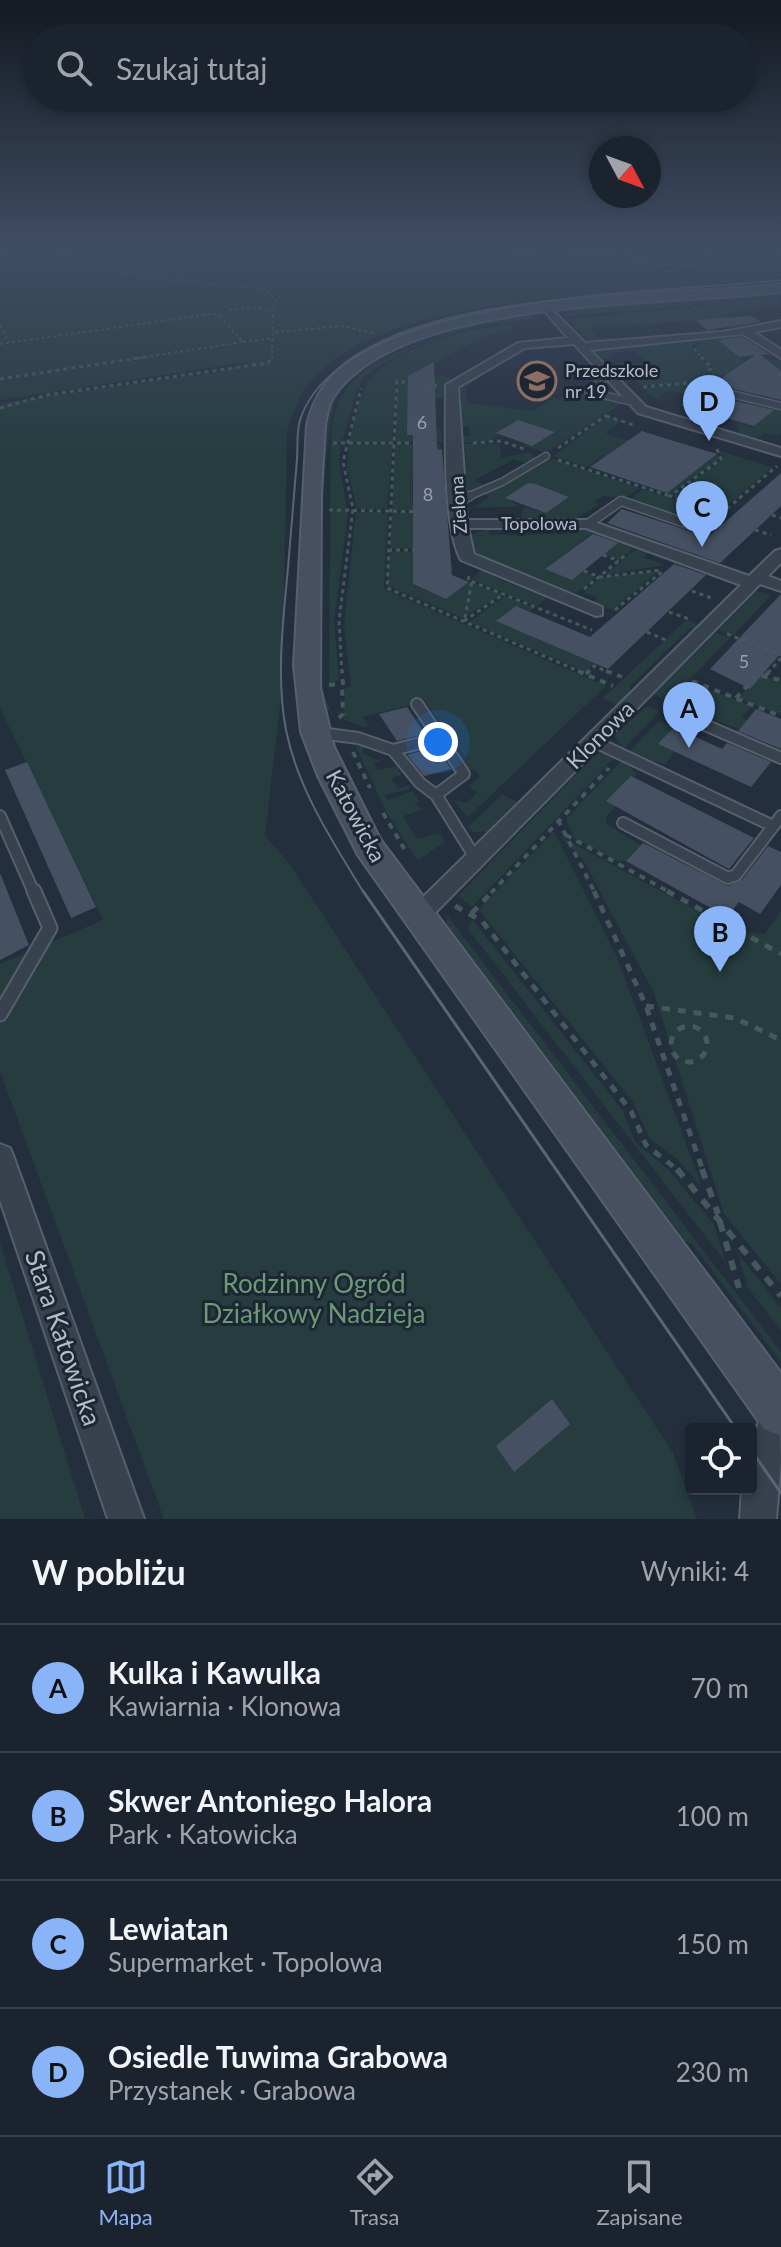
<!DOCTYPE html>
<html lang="pl">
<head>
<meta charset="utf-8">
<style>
	body { margin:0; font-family:Lato,sans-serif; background:#242b36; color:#f1f3f6 }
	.controls { position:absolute; right:24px; bottom:24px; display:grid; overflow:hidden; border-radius:8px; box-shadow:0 4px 12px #0003 }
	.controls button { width:72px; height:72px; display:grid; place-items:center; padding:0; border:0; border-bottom:2px solid #39404a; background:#1b232e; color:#f1f3f6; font:40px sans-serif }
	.compass { position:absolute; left:589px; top:136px; width:72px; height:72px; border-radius:50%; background:#1b232e; box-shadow:0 4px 12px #0003; rotate:131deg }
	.you { position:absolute; left:438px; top:742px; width:28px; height:28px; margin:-20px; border:6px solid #fff; border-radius:50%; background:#1a73e8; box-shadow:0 0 0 12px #1a73e833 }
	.badge { display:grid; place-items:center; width:52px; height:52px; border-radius:50%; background:#8ab4f8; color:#111; font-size:26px; font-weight:700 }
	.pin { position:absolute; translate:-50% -66px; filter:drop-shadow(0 2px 4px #0008) }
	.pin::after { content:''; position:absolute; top:42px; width:28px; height:24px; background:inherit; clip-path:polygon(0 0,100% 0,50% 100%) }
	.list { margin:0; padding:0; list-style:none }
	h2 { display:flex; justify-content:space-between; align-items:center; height:104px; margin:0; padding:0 32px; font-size:34px }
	h2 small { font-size:26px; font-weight:400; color:#a0a4aa }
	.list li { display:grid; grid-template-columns:52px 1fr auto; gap:24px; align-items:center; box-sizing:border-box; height:128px; padding:0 32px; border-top:2px solid #39404a }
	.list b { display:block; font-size:30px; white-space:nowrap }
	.list p { margin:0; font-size:26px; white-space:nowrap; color:#a0a4aa }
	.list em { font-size:26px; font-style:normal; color:#a0a4aa }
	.icon { flex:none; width:44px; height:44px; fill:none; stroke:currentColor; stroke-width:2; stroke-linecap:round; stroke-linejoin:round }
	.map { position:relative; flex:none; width:781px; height:1519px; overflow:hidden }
	.search { position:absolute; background:#1b232e; box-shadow:0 4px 12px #0003; left:24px; right:24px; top:24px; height:88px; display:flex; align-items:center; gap:20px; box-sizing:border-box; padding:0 28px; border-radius:44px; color:#a0a4aa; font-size:30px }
	.sheet { height:616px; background:#1b232e }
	nav { display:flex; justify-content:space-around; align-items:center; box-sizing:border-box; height:112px; border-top:2px solid #39404a; background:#1b232e; font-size:22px; color:#a0a4aa }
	nav a { display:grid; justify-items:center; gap:4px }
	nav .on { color:#8ab4f8 }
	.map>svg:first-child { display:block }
	.green { fill:#263c3f }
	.building { fill:#455162 }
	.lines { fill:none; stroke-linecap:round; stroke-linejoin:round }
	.service-far4-casing { stroke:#565f6c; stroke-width:7 }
	.service-far3-casing { stroke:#565f6c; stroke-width:9 }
	.service-far2-casing { stroke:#565f6c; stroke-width:11 }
	.service-far1-casing { stroke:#565f6c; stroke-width:14 }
	.service-casing { stroke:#565f6c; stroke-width:17 }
	.minor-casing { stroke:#565f6c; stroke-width:4 }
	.secondary-casing { stroke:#565f6c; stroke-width:4 }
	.path-far4 { stroke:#44595c; stroke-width:2; stroke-dasharray:3 3; stroke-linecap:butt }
	.path-far3 { stroke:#44595c; stroke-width:3; stroke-dasharray:4 4; stroke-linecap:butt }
	.path-far2 { stroke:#44595c; stroke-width:4; stroke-dasharray:6 6; stroke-linecap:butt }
	.path-far1 { stroke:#44595c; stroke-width:5; stroke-dasharray:8 8; stroke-linecap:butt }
	.path { stroke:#44595c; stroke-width:6; stroke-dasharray:10 10; stroke-linecap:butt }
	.service-far4 { stroke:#38414e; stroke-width:5 }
	.service-far3 { stroke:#38414e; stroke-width:6 }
	.service-far2 { stroke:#38414e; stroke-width:8 }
	.service-far1 { stroke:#38414e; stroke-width:10 }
	.service { stroke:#38414e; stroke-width:13 }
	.minor { fill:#38414e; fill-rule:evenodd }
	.secondary { fill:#465061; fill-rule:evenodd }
	.tram-far1 { stroke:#5a6575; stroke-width:2 }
	.tram { stroke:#5a6575; stroke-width:3 }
	.labels { text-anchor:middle; stroke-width:6; stroke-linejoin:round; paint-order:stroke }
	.far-poi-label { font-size:18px; fill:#b4bcc9; stroke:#1d2633; text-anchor:start }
	.number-label { font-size:18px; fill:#98a1af }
	.far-street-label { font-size:18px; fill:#b4bcc9; stroke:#1d2633 }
	.street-label { font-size:22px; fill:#b4bcc9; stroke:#1d2633 }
	.near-park-label { font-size:26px; fill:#6b9a76; stroke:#1d2633 }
	.near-street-label { font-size:26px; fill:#b4bcc9; stroke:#1d2633 }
</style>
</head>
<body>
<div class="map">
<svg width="781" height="1519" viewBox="0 0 781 1519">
	<rect width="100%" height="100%" fill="#242f3e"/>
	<path class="green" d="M0 248H494L656 269 723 263 727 248H781V278C662 297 396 285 314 378 299 394 293 411 287 431L282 688 265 836 289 863 673 1453 697 1519H164L0 1071V964L103 920 0 708V403L219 372 254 361 0 400Z
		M781 291V294L687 306 683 303 685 306 566 316 572 312 569 311 577 309Z
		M778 296 781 305 718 314 751 326 731 323 733 326 717 328 690 308Z
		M687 308 718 331 706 335 701 330 713 329 703 320 590 328 597 338 612 337 617 342 591 343 568 319Z
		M529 314 523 316 544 318 482 325 424 341 376 368 364 377 357 390 342 442H331C334 358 404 354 464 326 419 338 364 354 338 395 320 424 318 651 324 692 326 703 331 711 336 720L321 699 318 682 324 436C332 342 455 326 529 314Z
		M547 320 507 323 514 331 488 335 412 374 431 381 442 375 451 378 444 387 446 398H435V391L436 429H441L442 442H395L398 382 432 385 396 380 392 442H349C355 421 357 394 372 378 408 337 495 324 547 320Z
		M738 336 749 337 759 346 725 345 754 369 775 367 768 361 781 359V371L774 375 781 392 724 376 712 384 704 382 713 367 695 351 700 339Z
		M695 339 692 351 711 368 699 382 705 384 695 390 742 403 759 402 781 408V433L777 436 764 433 756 439 739 435 737 423 752 428 764 417 669 390 657 398 669 403 655 399 644 388 671 385H641L620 364 646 363 635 351 608 353 611 358 603 359 592 347 691 343Z
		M485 373 466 388 467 403 533 411 554 398 566 402 581 394 622 403 546 453 516 443 524 445 547 430 524 422 497 433 499 434 492 441 459 443V435L470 436 469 426H458V401H462V394L456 393 457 385Z
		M607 417 622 421 605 433 704 464 717 454 720 459 669 495 604 457 587 467 553 456Z
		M393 443 387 509H357L347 468 349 444Z
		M331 444H341L339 463 348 514 334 621 339 680 329 683Z
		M395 444H440L441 450H413L412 503 444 504V496H450L449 511 392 510Z
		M460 444H500L501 458 530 452 535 459 525 463 514 459 475 480 484 485 462 497 467 486 465 448H459Z
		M719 451 773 467 720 512 672 496 722 460Z
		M553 459 639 488 624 499 603 496 593 502 599 505 572 520 519 521 524 507 546 513 568 498C539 484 538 477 506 498L518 505 515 507 462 508 463 505 473 508 489 497 481 493 545 460Z
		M643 489 718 513 714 518V514L701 510 697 513 688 510 667 513 628 501Z
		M356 512 388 513 384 589 606 686 467 818 454 800 467 803 477 792 469 787 479 776 475 769 470 770 463 760 466 759 425 701 363 717 369 726 366 727 344 720 345 688 351 686 344 625Z
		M392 512 450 513 452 528 448 517H414L413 548 390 549Z
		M566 527 592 529 638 545 619 560 604 554 616 544 590 535 546 568 572 580 582 572 596 577 571 597 480 561 467 551V536L488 529 490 535 567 534Z
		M639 546 651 550 643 557 664 565 605 575Z
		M389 551 413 552V585L446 599 469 582 502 594 463 618 388 586Z
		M484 568 496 578 547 598 537 606 471 579Z
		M658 571 613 610 593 603 597 598 583 593 601 577Z
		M757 591 771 595 733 636 719 630Z
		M505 596 534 608 530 611 516 606 497 621 594 663 585 672 469 622Z
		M686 620 696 624V628H690L630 686 631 691 618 705 603 698Z
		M716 633 730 638 669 701 654 694Z
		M759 676 781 681V710L777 713 738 698Z
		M695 684 751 706 742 717 747 720 739 729 676 704Z
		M647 706 660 711 623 749 614 735Z
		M659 721 674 727 659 744 675 752 665 764 632 755 629 752Z
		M355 745 364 747 362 753 378 760 388 757 374 764 377 770 396 766 402 775 391 778 398 788 409 785 411 789 384 795 388 800 413 791 420 802 414 804 424 809 403 816 417 839 439 833 445 841 419 860 415 857 387 813Z
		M602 752 615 757 472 907 458 896 593 757Z
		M622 760 637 774 607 800 616 806 606 817 607 824 639 844 653 845 670 853 664 862 638 848 626 861H617L574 838 566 819Z
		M502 794 517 802 486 832H472L468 827Z
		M554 831 617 957 702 1187 678 1160 650 1139 633 1102 479 910Z
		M558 835 733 931 765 934 781 910V1284L724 1214 654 993 582 858Z
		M446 914 781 1352V1362L692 1244 675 1238 448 933Z
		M472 919 623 1111 635 1142 668 1169 714 1225 726 1263 468 929Z
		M0 1243 83 1512 85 1519H0Z
		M737 1252 781 1308V1331L748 1288Z"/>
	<path class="building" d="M752 316 761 322 707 330 696 320Z
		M742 337 769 354 761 355 781 371V400L713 384 755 355 739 357 718 340Z
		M434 362 437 449 442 450 452 575 469 582 446 599 413 584V435H407L408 376Z
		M700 393H701L774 410 754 426 681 405Z
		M518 420 555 432 532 446 496 433Z
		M642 431 664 438 717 454 667 493 590 467Z
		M781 473V506L720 563 607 523 622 509 708 537Z
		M528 483 536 484 569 497 546 513 505 498Z
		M593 534 618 543 572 580 545 569Z
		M674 564 706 575 608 669 496 621 516 606 590 637Z
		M781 594V653L750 689 710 669Z
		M407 707 425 734 397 741 379 714Z
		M756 709 781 719V749L738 731Z
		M674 727 722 749 727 743 771 762 751 787 658 744Z
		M436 747 451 769 424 776 407 755Z
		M27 762 96 907 71 918 5 770Z
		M631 776 754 838 729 869 606 801Z
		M643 843 728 886 742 880 768 846 781 852V885L760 914 739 902 727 917 626 861Z
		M0 873 29 945 0 960Z
		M552 1399 570 1424 514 1472 496 1446Z"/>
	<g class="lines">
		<defs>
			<path id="service-far4" d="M571 253 689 265 704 263 714 248"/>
			<path id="service-far3" d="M702 387 781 406
				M588 391 632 402
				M588 391 608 376
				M465 498 502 482 546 456"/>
			<path id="service-far2" d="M458 501 470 496
				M588 524 621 501 703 529"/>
			<path id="service-far1" d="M675 712 781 758
				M320 733 358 738 393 750 420 783 436 795 476 859
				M593 741 773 826
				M393 750 440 738 417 704
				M436 795 464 774 440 738
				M0 816 34 893
				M623 823 728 878 736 875 781 816"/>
			<path id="service" d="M0 1014 50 928 34 891"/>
			<path id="minor" d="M548 306 585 343 722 332 781 321V327L754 332 781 350V358L743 334 590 350 646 407 781 448V456L638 413 574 344 525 348 458 387 467 520H588L749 576 775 551 781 549V563L768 576 781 581V591L760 584 426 922 418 925 410 922 406 916 410 910 741 585 586 528H468L474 554 602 607V615L596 616 461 560C442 526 446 427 446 385L518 343 568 338 543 309Z
				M0 1144 10 1148 14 1158 144 1519H108L0 1200Z
				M779 1393 781 1461 776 1519H740L742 1489H751V1445L767 1398Z"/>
			<path id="secondary" d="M781 284V292C667 306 404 296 334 396 328 404 327 416 325 425L321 493 320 688 334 747 380 839 781 1373V1436L764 1429 358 855 318 776 301 732 294 665 307 425C313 397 330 373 355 357 456 290 660 298 781 284Z"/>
		</defs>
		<use href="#service-far4" class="service-far4-casing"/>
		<use href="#service-far3" class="service-far3-casing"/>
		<use href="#service-far2" class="service-far2-casing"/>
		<use href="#service-far1" class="service-far1-casing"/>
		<use href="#service" class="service-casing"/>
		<use href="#minor" class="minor-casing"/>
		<use href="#secondary" class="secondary-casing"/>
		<path class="path-far4" d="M45 248C115 278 191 282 266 289L276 300 273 311
			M0 269 9 248
			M229 310 250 307 273 311 272 359
			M0 325 9 343
			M275 332 344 326 375 334
			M243 342 274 338
			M0 344 211 314 219 315 243 342 132 359
			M694 349 703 359"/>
		<path class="path-far3" d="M701 357 712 368 706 373
			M781 373 776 379 781 383
			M0 379 145 357
			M437 386 397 381 387 588 583 673
			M643 387 690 383
			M563 399 574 393
			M0 408 47 395 268 363 272 357
			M606 416 634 425
			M333 443H437
			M473 443 501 441 527 450
			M558 448 607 415
			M717 449 721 459 670 496 721 514 777 466
			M558 460 670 496
			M329 510 437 512
			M721 514 717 518 727 521
			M772 515 781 518
			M755 530 771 535
			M388 550H413
			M603 555 619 561
			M584 571 600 577 662 570
			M469 576 468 580 592 630
			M584 589 627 554
			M692 591 711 598
			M615 610 664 570
			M669 612 689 619
			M465 618 472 581
			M464 621 504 594
			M647 632 668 641
			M727 634 781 655
			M342 673 339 621 353 509 343 462 361 388
			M587 673 594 666 611 673
			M768 673 781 658"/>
		<path class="path-far2" d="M578 671 613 686
			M606 671 622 677
			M586 674 589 671
			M765 676 770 671
			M692 681 778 715 781 712
			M329 685 343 683 342 671
			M736 698 757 675 781 680
			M339 718 343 714 342 684
			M353 752 370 788
			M383 813 405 850
			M558 820 595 893
			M566 835 671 893
			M491 893 609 768"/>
		<path class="path-far1" d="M594 891 646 1006 703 1171
			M667 891 781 954
			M455 906 482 921 631 1111 646 1145 679 1171
			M472 913 493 891
			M646 1006 735 1018 781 1040
			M671 1044a18 18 0 1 1 36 0a18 18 0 1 1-36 0Z"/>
		<path class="path" d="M677 1169 781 1296
			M702 1169 718 1214
			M720 1222 739 1288"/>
		<use href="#service-far4" class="service-far4"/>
		<use href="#service-far3" class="service-far3"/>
		<use href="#service-far2" class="service-far2"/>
		<use href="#service-far1" class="service-far1"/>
		<use href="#service" class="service"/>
		<use href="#minor" class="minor"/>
		<use href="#secondary" class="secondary"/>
		<path class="tram-far1" d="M364 893C333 842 298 790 286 730 276 678 283 621 288 568 291 531 294 495 297 459 298 446 296 429 301 417 348 290 665 294 781 280"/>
		<path class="tram" d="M363 891 736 1429
			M751 1450 781 1493"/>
	</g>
	<linearGradient id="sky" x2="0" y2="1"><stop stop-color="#141a22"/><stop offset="0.54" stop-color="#3f4d63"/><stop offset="1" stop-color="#3f4d63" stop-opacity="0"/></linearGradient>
	<rect width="781" height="460" fill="url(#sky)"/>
	<defs>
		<symbol id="school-ring" viewBox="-11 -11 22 22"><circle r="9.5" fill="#1d2633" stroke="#8d6e63" stroke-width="1.5"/><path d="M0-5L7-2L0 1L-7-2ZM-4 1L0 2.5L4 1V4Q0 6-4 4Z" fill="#8d6e63"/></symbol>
	</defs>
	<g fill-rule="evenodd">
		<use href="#school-ring" x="515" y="359" width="44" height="44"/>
	</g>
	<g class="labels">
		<g class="far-poi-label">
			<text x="565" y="377">Przedszkole<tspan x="565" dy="21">nr 19</tspan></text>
		</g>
		<g class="number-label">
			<text x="422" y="429">6</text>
			<text x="428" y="501">8</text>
			<text x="744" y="668">5</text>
		</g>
		<g class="far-street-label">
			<text transform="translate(459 505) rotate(-94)" y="6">Zielona</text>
			<text x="539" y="530">Topolowa</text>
		</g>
		<g class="street-label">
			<text transform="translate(600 735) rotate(-45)" y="8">Klonowa</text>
			<text transform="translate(356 816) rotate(62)" y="8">Katowicka</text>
		</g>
		<g class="near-park-label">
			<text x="314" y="1293">Rodzinny Ogród<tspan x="314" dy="30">Działkowy Nadzieja</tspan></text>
		</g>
		<g class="near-street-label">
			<text transform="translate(63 1338) rotate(71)" y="9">Stara Katowicka</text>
		</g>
	</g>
</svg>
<div class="controls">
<button><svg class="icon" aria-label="locate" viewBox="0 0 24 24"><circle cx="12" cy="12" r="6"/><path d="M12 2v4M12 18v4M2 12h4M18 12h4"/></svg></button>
</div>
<svg class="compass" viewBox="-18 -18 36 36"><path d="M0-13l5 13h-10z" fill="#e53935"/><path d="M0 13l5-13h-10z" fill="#a0a4aa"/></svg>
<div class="you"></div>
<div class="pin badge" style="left:689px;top:748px">A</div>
<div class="pin badge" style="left:720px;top:972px">B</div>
<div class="pin badge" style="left:702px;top:547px">C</div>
<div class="pin badge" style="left:709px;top:441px">D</div>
<div class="search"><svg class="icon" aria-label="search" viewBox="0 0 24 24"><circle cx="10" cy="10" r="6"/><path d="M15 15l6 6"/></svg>Szukaj tutaj</div>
</div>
<section class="sheet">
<h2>W pobliżu<small>Wyniki: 4</small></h2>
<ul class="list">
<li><span class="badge">A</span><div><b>Kulka i Kawulka</b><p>Kawiarnia · Klonowa</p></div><em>70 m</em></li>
<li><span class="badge">B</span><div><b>Skwer Antoniego Halora</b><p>Park · Katowicka</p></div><em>100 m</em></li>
<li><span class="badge">C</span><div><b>Lewiatan</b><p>Supermarket · Topolowa</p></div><em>150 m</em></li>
<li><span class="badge">D</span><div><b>Osiedle Tuwima Grabowa</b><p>Przystanek · Grabowa</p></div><em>230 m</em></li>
</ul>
</section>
<nav>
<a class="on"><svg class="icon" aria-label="map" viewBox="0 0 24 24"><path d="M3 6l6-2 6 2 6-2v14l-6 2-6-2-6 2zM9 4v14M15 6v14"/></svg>Mapa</a>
<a><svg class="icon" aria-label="directions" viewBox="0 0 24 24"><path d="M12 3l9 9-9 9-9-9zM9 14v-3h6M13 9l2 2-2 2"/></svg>Trasa</a>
<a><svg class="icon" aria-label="saved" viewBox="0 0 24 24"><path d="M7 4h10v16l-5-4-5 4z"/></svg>Zapisane</a>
</nav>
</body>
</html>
